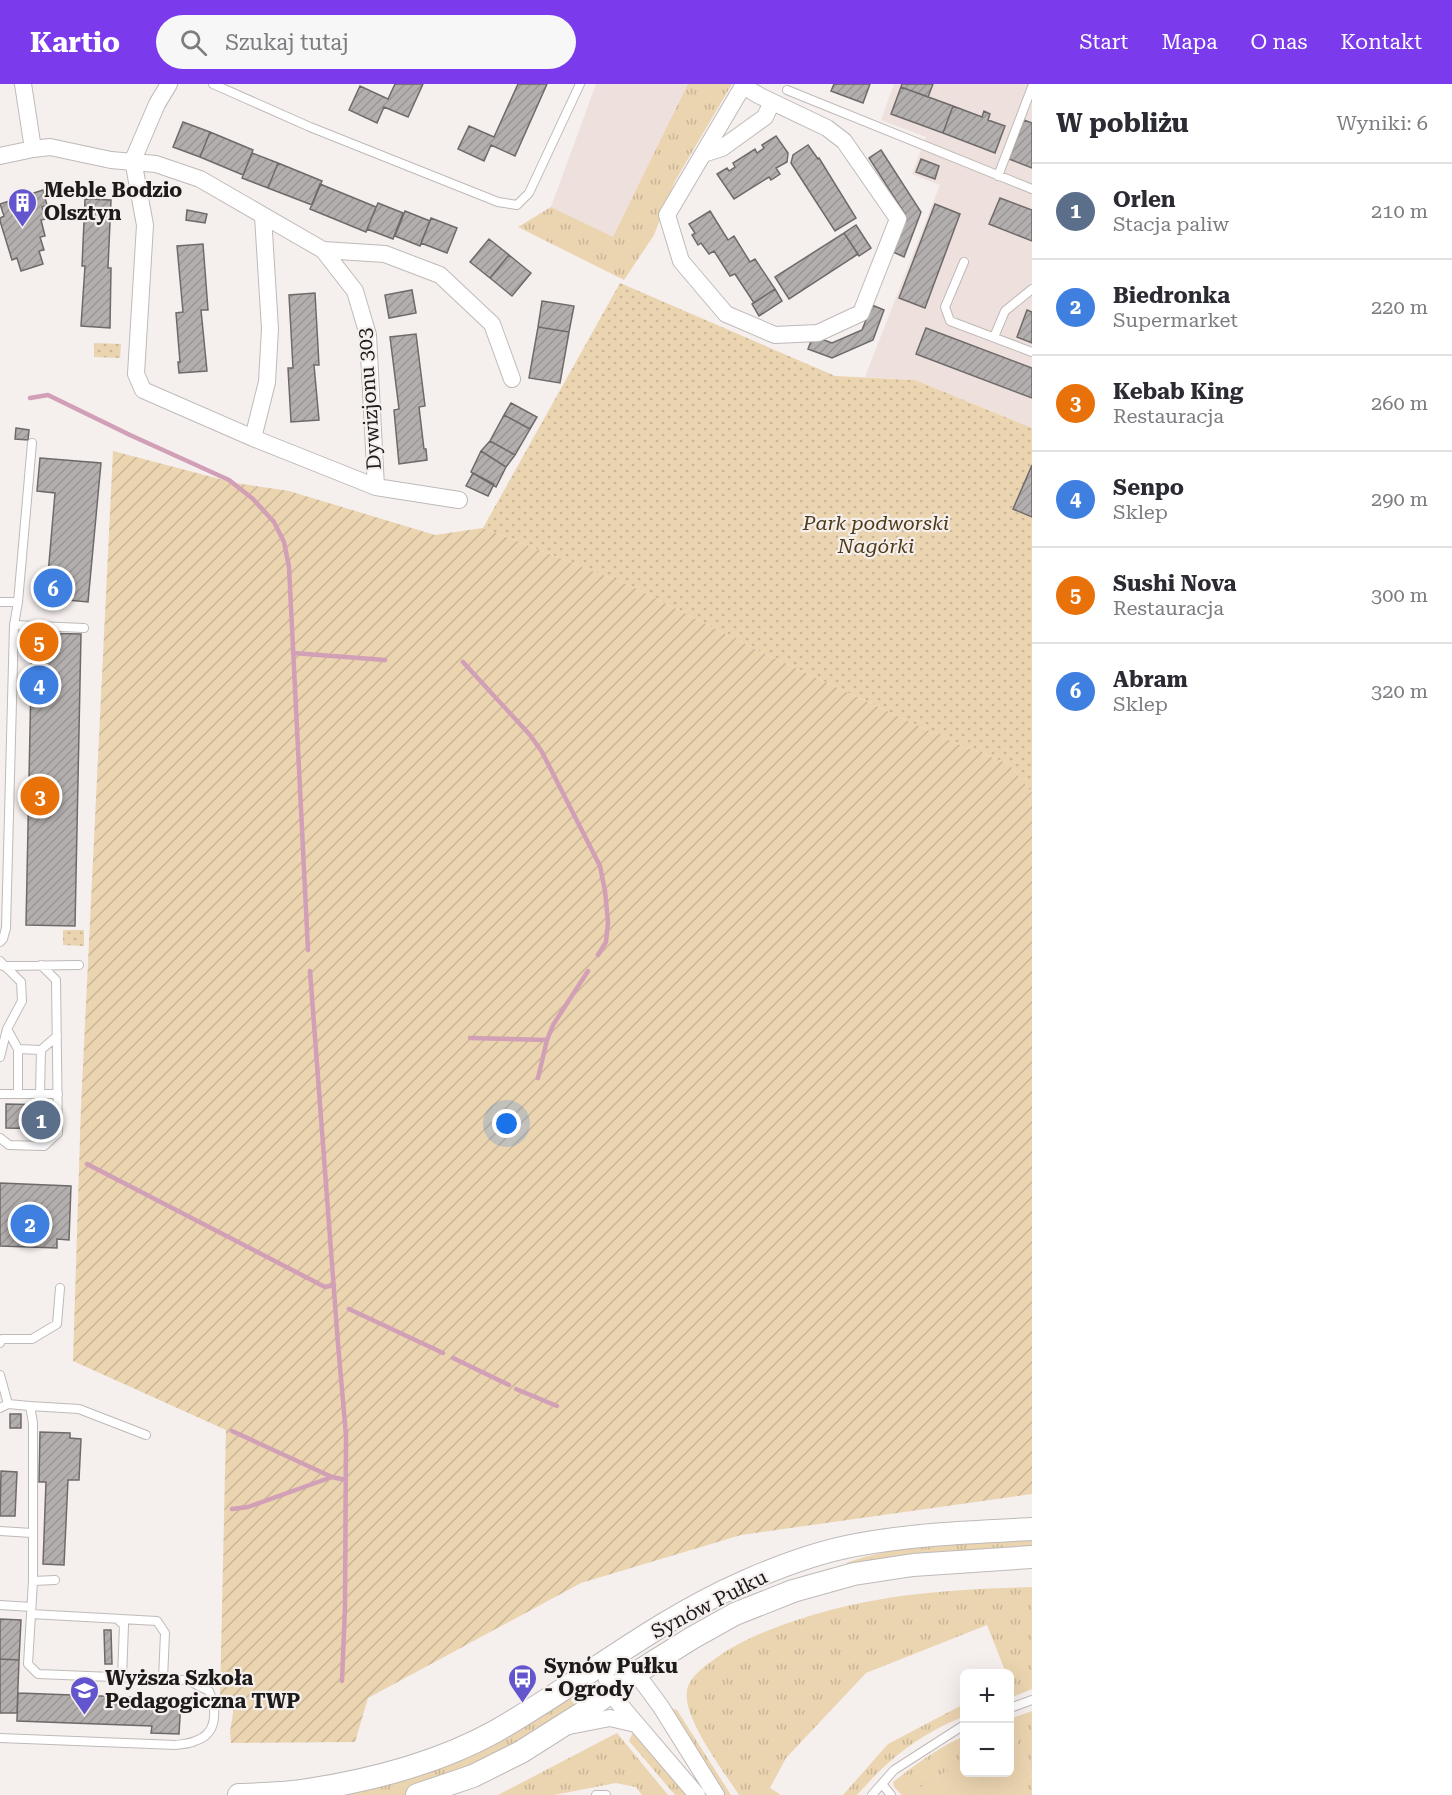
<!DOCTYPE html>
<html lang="pl">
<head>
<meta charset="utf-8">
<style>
	body { margin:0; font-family:"Roboto Serif",serif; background:#f7f7f7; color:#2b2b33 }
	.controls { position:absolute; right:18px; bottom:18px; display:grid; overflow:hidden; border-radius:9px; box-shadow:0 6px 24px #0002 }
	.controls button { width:54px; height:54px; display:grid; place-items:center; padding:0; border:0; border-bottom:2px solid #e1e1e2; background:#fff; color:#2b2b33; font:30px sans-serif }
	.you { position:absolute; left:507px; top:1040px; width:21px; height:21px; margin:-15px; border:4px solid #fff; border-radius:50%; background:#1a73e8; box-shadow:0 0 0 9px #1a73e833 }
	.badge { display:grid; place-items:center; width:39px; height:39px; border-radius:50%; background:#7c3aed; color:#fff; font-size:20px; font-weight:700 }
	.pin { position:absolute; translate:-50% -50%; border:3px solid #fff; box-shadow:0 2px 6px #0006 }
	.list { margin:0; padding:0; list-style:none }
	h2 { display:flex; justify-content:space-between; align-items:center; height:78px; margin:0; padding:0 24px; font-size:26px }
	h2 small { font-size:20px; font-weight:400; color:#7c7c81 }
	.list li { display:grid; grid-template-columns:39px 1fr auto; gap:18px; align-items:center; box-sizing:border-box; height:96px; padding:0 24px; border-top:2px solid #e1e1e2 }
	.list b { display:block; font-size:22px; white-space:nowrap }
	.list p { margin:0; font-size:20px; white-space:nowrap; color:#7c7c81 }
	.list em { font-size:20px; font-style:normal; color:#7c7c81 }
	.icon { flex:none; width:33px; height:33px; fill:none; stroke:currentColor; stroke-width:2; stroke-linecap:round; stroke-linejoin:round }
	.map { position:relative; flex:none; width:1032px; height:1711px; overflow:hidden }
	header { display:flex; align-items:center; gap:36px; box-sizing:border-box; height:84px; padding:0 30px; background:#7c3aed; color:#fff }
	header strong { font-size:28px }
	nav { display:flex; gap:33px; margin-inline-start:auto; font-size:21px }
	.search { width:420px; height:54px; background:#f7f7f7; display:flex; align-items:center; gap:15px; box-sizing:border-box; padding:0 21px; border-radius:33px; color:#7c7c81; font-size:22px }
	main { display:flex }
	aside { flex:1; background:#fff }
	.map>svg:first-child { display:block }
	.built { fill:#eee0dc }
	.grass { fill:url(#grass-tufts) }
	.park { fill:url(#park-dots) }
	.garden { fill:url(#garden-furrows) }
	.pitch { fill:#ebd4b0 }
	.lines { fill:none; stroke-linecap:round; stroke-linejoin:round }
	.stream { stroke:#d19fb6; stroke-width:4.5 }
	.building { fill:url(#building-hatch); stroke:#6f6a6a; stroke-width:1.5 }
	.service-casing { stroke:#bfbab8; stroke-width:10 }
	.minor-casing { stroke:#bfbab8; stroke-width:18 }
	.secondary-casing { stroke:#bfbab8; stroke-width:24 }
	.service { stroke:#fff; stroke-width:8 }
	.minor { stroke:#fff; stroke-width:16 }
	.secondary { stroke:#fff; stroke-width:22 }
	.labels { text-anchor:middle; stroke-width:4.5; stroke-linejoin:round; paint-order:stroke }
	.poi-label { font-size:20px; font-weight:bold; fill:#1d1b1a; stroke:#f5efee; text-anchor:start }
	.street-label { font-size:20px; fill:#1d1b1a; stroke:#f5efee }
	.park-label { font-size:20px; font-style:italic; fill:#4e3a16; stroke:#f5efee }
</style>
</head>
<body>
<header>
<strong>Kartio</strong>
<div class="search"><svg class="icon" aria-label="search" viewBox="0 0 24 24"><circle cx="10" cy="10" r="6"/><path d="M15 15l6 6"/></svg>Szukaj tutaj</div>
<nav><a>Start</a><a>Mapa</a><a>O nas</a><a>Kontakt</a></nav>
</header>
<main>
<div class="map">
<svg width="1032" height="1711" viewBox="0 0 1032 1711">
	<defs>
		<pattern id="grass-tufts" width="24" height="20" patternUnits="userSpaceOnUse" patternTransform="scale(1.5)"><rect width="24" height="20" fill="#ebd4b0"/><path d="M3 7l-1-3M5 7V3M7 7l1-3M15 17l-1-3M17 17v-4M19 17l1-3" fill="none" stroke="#c9b597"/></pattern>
		<pattern id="park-dots" width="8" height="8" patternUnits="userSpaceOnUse" patternTransform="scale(1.5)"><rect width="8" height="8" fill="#ebd4b0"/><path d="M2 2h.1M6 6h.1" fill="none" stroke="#c9b597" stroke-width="1.8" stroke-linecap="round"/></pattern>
		<pattern id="garden-furrows" width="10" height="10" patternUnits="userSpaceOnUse" patternTransform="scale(1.5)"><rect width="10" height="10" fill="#ebd4b0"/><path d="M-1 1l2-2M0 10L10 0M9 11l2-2" fill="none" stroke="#c9b597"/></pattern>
		<pattern id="building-hatch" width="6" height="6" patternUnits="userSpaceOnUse" patternTransform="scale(1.5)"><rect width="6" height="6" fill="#b4afaf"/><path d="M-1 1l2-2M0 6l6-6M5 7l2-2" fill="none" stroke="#9a9696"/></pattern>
	</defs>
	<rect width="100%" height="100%" fill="#f5efee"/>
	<path class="built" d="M596 0H701L621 169 551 123Z
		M894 0H1032V344L915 296 865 293 940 101 912 90 926 53 881 36Z"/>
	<path class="grass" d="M688 0H732L675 97 654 151 624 196 518 143 551 123 613 153Z
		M1032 1454V1465L850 1483 846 1479C905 1458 970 1459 1032 1454Z
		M1032 1503V1605L1010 1614V1590L1006 1589 987 1541 866 1589 786 1674 770 1704 781 1711H739C724 1688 682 1633 687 1607 689 1593 705 1582 716 1574 740 1557 767 1546 794 1537 872 1510 950 1505 1032 1503Z
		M564 1605 581 1630 417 1711H239L406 1684Z
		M964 1620V1632C916 1653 892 1672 857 1711H843L888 1660Z
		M670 1624 677 1626 731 1711H723Z
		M1032 1627V1711H1002L1032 1692 1013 1648 1010 1650V1635Z
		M633 1648 686 1711H675L629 1657Z
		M617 1649 668 1711H642L636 1703 616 1699 554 1711H498Z
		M964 1652V1677L920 1704 926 1711H902L895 1704 893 1698C916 1680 938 1664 964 1652Z"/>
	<path class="park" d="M620 199 835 292 915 296 1032 344V709L1009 680 955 659 757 566 631 502 483 444Z
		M94 259 121 260 120 274 94 273Z
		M63 846H84V862L63 861Z"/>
	<path class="garden" d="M113 367 235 399 289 407 435 451 483 444 631 502 757 566 955 659 1009 680 1032 709V1410L741 1451 581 1499 368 1614 355 1658 231 1659 230 1648 234 1623 220 1615 226 1346 73 1277 81 1022Z"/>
	<path class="pitch" d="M1013 1648 1032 1692 1002 1711H926L919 1704 964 1677V1688H1010V1650Z"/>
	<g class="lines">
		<path class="stream" d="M30 314 48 311 130 351 229 396 253 415 274 438 284 458 289 483 308 866
			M293 569 385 576
			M463 578 530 651 542 668 600 782 605 807 608 838 606 858 598 871
			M310 887 338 1260 346 1351 345 1523 342 1597
			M470 954 547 956
			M538 994 547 956 553 941 588 887
			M87 1080 325 1203 334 1201
			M349 1225 443 1269
			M453 1274 509 1301
			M516 1305 557 1322
			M232 1347 332 1393 346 1396
			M232 1425 248 1423 332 1393"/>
	</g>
	<path class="building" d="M395 0H423L408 33 384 23 377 39 349 26 360 2 388 15Z
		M518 0H547L515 72 491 61 484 77 458 65 469 42 494 53Z
		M834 0H870L863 19 831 7Z
		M902 0H933L928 13 901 3Z
		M901 3 953 22 943 49 891 30Z
		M953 22 982 33 984 27 990 30 988 36 1005 42 995 69 943 49Z
		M1024 36 1032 39V84L1009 75Z
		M183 38 210 48 200 73 173 63Z
		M210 48 253 66 243 91 200 73Z
		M776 52 788 69 787 78 776 84 780 90 771 96 769 93 734 115 717 90 727 84 729 87 735 83 733 79 755 65 757 69 764 64 762 61Z
		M808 61 818 75 819 74 856 134 835 147 791 79 793 71Z
		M881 66 921 128 904 173 891 167 905 130 869 74Z
		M252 69 278 79 268 104 242 94Z
		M921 75 939 82 935 95 916 88Z
		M278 79 322 97 312 121 268 104Z
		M320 100 376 123 366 148 310 125Z
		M43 106 47 121 42 123 46 135 41 136 45 152 40 153 44 166 39 167 43 180 21 187 17 174 12 176 0 137V134L4 132 0 120Z
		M1000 114 1032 126V157L989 140Z
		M85 115 111 116 108 184H111L110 244 81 242 85 182H82Z
		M378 119 403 129 393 155 367 145Z
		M935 120 960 130 925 224 899 214Z
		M187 126 207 130 205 139 186 136Z
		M405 127 430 137 420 162 395 152Z
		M710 127 728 156 734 152 750 178 755 175 775 205 754 219 735 190 730 192 714 167 709 170 701 159 698 161 692 151 695 149 689 140Z
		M431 134 457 144 447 169 421 159Z
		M856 141 871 164 859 172 844 149Z
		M844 149 858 170 789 215 775 193Z
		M489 155 509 171 490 194 470 178Z
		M203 160 208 226H201L207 287 179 289 178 278H180L176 229 183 228 177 162Z
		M509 171 531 189 512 212 490 194Z
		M775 205 782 217 759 232 752 220Z
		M412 206 416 229 389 234 385 211Z
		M315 209 319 281H314L319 336 291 338 288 284H293L289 211Z
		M542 217 574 222 569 248 538 243Z
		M872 221 884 226 873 256 832 274 808 265 813 252 832 259 862 246Z
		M1027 226 1032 228V259L1017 253Z
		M538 243 569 248 560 299 529 294Z
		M926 244 1032 284V314L916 270Z
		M416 250 425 322 419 323 424 365H426L427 376 399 380 394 326 399 325 390 253Z
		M511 319 537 333 530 345 504 331Z
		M504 331 530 345 515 371 490 357Z
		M16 344 29 346 28 356 15 355Z
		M490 357 515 371 506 383 481 367Z
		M481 367 506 383 496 403 471 388Z
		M40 374 101 379 88 518 46 514 55 409 37 407Z
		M1032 381V433L1013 425Z
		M473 389 494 400 488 412 466 402Z
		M32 549 81 550 75 842 26 841Z
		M6 1020 53 1021 52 1045 6 1044Z
		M0 1099 71 1102 69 1156 57 1155V1164L0 1162Z
		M10 1330H21V1344H10Z
		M40 1348 70 1349V1354L81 1355 79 1396H68L64 1481 43 1480 46 1398H39Z
		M1 1387 17 1388 15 1432H0Z
		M0 1535 21 1536 19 1576 0 1575Z
		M104 1546H111L112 1580H105Z
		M0 1575 19 1576 17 1629H0Z
		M18 1609 181 1615 179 1650 151 1649 152 1642 17 1637Z"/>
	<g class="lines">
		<defs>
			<path id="service" d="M213 0 310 43 498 118 517 121 529 109 580 0
				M787 6 1032 105
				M998 92 1032 3
				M964 178 945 223 950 237 1032 268
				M994 253 1005 227 1032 205
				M0 518H18
				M14 541 84 544
				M0 858 3 855 6 844 14 541 18 518 32 359
				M0 877 21 898 22 917 7 945 0 973
				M3 882 79 881
				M7 945 18 965 41 966 57 952
				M0 1010H58
				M18 1010V965
				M40 1010 41 966
				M0 1054 9 1061 44 1062 58 1049 56 896 41 881
				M0 1259 2 1255H32L57 1240 60 1204
				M0 1291 8 1320
				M30 1322 79 1325 146 1351
				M0 1324 8 1320 30 1322 33 1339V1497L28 1580 38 1590 187 1596 209 1607C217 1626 218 1650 195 1657 189 1660 182 1660 176 1661L0 1654
				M0 1447 32 1449
				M33 1497 55 1496
				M0 1521 31 1523
				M31 1530 157 1537 165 1549 163 1595
				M117 1535 124 1541 122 1594
				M1010 1624 1032 1616
				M882 1700 891 1711
				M596 1711H606
				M872 1711 894 1686 964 1641"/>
			<path id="minor" d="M23 0 33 65
				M743 2 760 12 827 44 844 57 898 135 861 229 818 249 775 251 726 230 681 177 667 131 743 2 744 0
				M703 70 722 64 765 33 772 18
				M0 72 33 65 50 63 111 76 156 80 200 95 323 166 385 170 440 191 492 240 512 295
				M133 76 145 141 136 290 143 306 253 354 267 298 270 245 263 132
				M133 76 157 20 169 0
				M253 354 376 403 368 251 355 207 323 166
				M376 403 459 416
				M603 1578 636 1589 661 1623 716 1711
				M603 1578 610 1609 697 1711
				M569 1642 610 1634 636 1640"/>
			<path id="secondary" d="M239 1711C260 1710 281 1710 302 1707 368 1697 437 1680 496 1647 580 1599 655 1537 744 1498 780 1482 818 1468 856 1461 914 1450 974 1448 1032 1445
				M417 1711 473 1692 521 1668 581 1630 636 1589 692 1554 735 1530 793 1507 854 1490 913 1481 1032 1473"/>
		</defs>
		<use href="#service" class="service-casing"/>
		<use href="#minor" class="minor-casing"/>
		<use href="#secondary" class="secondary-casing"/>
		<use href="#service" class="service"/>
		<use href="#minor" class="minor"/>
		<use href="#secondary" class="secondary"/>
	</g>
	<defs>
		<symbol id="building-pin" viewBox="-11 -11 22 30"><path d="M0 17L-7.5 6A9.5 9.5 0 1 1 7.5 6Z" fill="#6255ce" stroke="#f5efee"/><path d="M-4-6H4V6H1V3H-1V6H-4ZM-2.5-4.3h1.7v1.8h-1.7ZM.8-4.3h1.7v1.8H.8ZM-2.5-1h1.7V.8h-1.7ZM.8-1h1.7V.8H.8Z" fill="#fff"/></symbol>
		<symbol id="bus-pin" viewBox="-11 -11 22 30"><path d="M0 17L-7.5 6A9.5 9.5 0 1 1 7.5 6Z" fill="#6255ce" stroke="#f5efee"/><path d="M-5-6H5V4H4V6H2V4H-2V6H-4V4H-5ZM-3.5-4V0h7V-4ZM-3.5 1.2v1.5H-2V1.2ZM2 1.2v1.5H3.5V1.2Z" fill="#fff"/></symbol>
		<symbol id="university-pin" viewBox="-11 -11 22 30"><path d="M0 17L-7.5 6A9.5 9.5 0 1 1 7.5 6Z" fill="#6255ce" stroke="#f5efee"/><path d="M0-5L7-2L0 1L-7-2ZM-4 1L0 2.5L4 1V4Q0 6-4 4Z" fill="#fff"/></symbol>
	</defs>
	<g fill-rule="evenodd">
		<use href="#building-pin" x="6" y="102" width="33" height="45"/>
		<use href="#bus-pin" x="506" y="1578" width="33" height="45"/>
		<use href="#university-pin" x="68" y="1590" width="33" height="45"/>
	</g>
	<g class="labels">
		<g class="poi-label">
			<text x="44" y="113">Meble Bodzio<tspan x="44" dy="23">Olsztyn</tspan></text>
			<text x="544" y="1589">Synów Pułku<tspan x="544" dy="23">- Ogrody</tspan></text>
			<text x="105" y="1601">Wyższa Szkoła<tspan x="105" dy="23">Pedagogiczna TWP</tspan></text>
		</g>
		<g class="street-label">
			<text transform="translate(369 315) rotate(-94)" y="7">Dywizjonu 303</text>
			<text transform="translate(709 1520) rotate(-27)" y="7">Synów Pułku</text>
		</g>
		<g class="park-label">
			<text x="876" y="446">Park podworski<tspan x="876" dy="23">Nagórki</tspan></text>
		</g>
	</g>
</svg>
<div class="controls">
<button>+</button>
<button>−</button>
</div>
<div class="you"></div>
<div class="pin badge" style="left:41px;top:1036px;background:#5c6f8a">1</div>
<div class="pin badge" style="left:30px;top:1140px;background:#3f7fe0">2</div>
<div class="pin badge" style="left:40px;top:712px;background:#e8710a">3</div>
<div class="pin badge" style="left:39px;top:601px;background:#3f7fe0">4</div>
<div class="pin badge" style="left:39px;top:558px;background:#e8710a">5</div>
<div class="pin badge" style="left:53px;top:504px;background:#3f7fe0">6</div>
</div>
<aside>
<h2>W pobliżu<small>Wyniki: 6</small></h2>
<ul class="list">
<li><span class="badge" style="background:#5c6f8a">1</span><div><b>Orlen</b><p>Stacja paliw</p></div><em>210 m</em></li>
<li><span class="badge" style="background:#3f7fe0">2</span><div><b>Biedronka</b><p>Supermarket</p></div><em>220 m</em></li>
<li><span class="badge" style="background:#e8710a">3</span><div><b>Kebab King</b><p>Restauracja</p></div><em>260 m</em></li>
<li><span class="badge" style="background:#3f7fe0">4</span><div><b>Senpo</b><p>Sklep</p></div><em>290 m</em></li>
<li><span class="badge" style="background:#e8710a">5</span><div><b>Sushi Nova</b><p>Restauracja</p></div><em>300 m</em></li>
<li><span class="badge" style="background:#3f7fe0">6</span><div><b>Abram</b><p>Sklep</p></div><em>320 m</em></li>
</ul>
</aside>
</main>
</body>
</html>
